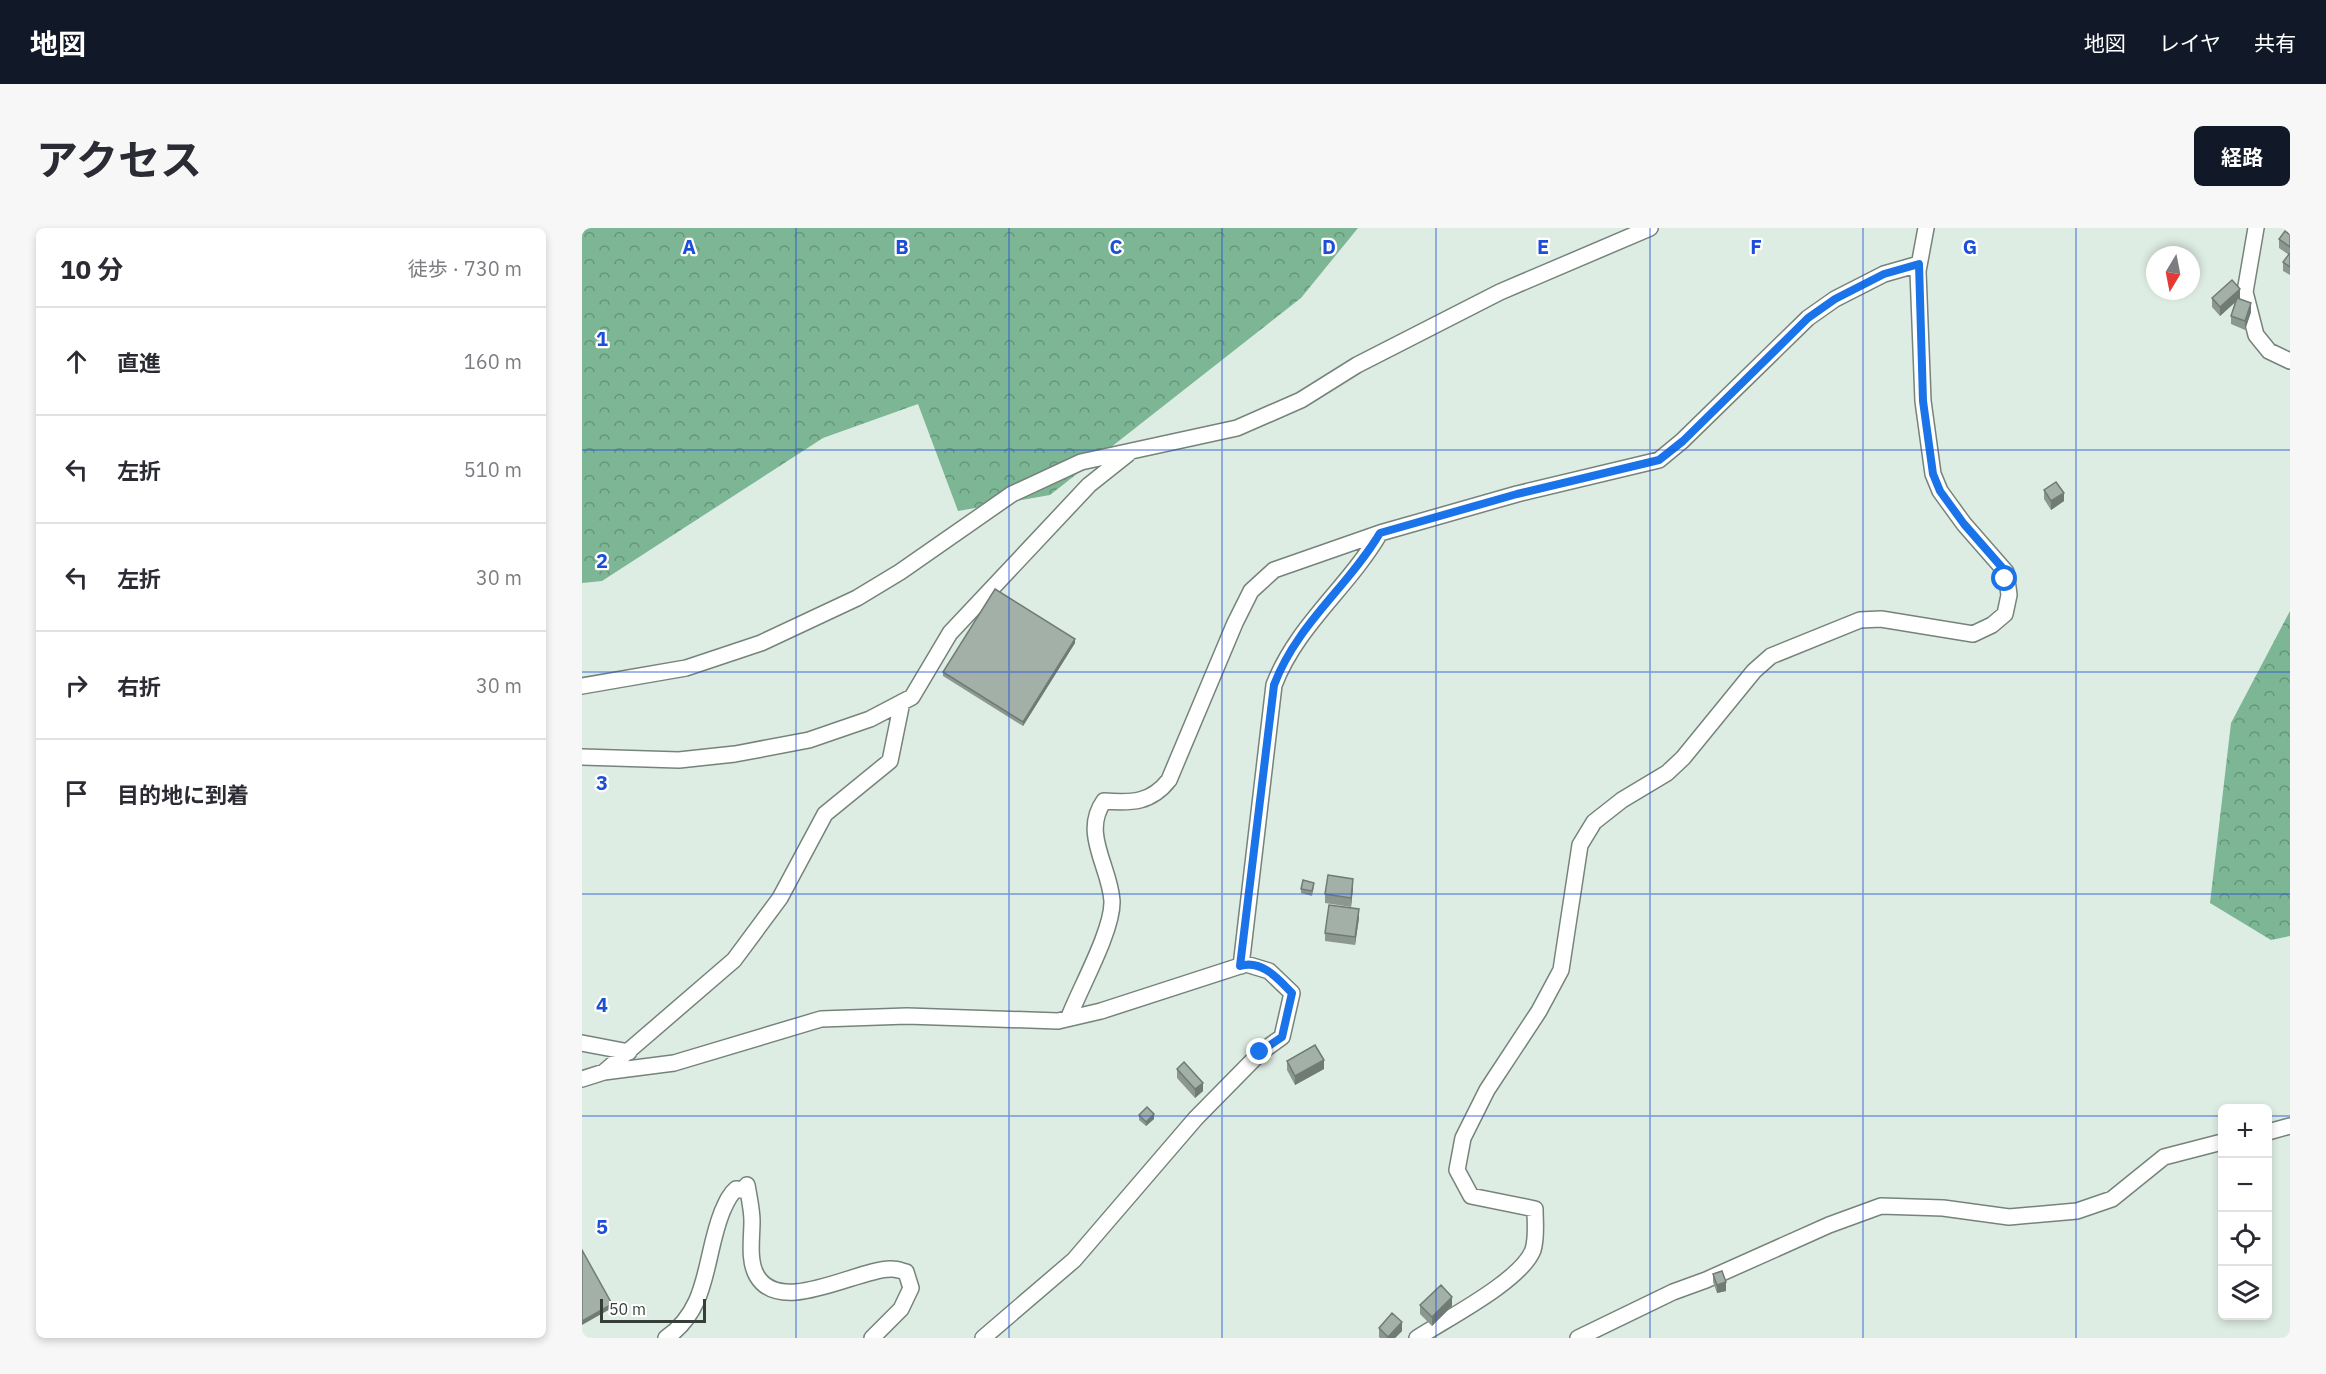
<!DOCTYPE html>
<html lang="ja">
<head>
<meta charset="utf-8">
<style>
	body { margin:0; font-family:"IBM Plex Sans","Noto Sans JP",sans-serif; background:#f7f7f7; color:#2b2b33 }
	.controls { position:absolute; right:18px; bottom:18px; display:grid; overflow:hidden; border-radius:9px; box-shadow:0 3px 9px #0003 }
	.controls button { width:54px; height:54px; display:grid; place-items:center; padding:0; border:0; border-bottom:2px solid #e1e1e2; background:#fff; color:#2b2b33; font:30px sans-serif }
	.compass { position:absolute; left:1564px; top:18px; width:54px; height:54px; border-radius:50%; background:#fff; box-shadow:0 3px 9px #0003; rotate:190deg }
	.scale { position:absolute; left:18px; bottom:15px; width:106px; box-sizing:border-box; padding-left:6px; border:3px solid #373d3a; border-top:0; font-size:16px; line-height:21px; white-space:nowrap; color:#373d3a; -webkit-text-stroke:4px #fff; paint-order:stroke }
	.stop { position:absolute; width:18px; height:18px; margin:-14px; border:4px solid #1a73e8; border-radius:50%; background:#fff }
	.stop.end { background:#1a73e8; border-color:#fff; box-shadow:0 2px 6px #0008 }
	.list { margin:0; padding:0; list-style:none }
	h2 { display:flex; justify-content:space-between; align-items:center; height:78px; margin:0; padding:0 24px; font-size:26px }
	h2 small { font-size:20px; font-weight:400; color:#7c7c81 }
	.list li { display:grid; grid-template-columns:39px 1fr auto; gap:18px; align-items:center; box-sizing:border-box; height:108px; padding:0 24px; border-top:2px solid #e1e1e2 }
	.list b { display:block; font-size:22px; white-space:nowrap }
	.list em { font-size:20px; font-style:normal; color:#7c7c81 }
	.icon { flex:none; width:33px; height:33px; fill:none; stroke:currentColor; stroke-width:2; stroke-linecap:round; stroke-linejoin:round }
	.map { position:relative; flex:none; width:1708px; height:1110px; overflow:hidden; border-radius:9px }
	header { display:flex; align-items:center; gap:36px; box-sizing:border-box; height:84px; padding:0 30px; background:#111827; color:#fff }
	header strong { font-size:28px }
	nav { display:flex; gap:33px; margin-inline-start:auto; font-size:21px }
	.intro { display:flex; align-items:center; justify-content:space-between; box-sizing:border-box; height:144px; padding:0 36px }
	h1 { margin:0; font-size:42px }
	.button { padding:15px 27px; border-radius:9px; background:#111827; color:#fff; font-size:21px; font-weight:700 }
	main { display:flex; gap:36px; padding:0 36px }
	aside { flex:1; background:#fff; border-radius:9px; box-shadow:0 3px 9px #0003 }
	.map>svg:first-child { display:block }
	.forest { fill:url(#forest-crowns) }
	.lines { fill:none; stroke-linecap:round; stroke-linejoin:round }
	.minor-casing { stroke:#76837a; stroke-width:18 }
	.minor { stroke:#fff; stroke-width:15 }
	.wall { fill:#8b9790 }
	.shaded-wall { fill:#717b75 }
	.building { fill:#a2b0a7; stroke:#717b75; stroke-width:1.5 }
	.route { stroke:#1a73e8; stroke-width:8 }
	.grid { fill:none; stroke:#1d4ed8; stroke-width:1.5; stroke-opacity:0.55 }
	.grid-label { font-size:20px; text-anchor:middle; font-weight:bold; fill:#1d4ed8; stroke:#fff; stroke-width:4.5; stroke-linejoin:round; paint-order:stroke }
</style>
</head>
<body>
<header>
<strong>地図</strong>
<nav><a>地図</a><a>レイヤ</a><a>共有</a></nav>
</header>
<div class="intro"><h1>アクセス</h1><a class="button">経路</a></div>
<main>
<aside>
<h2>10 分<small>徒歩 · 730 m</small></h2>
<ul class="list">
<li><svg class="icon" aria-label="ahead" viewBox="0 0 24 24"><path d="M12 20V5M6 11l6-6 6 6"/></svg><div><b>直進</b></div><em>160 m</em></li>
<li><svg class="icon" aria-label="left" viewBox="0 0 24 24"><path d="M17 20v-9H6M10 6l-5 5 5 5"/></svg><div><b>左折</b></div><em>510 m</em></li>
<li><svg class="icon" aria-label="left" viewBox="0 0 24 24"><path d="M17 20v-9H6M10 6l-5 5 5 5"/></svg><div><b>左折</b></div><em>30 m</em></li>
<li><svg class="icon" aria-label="right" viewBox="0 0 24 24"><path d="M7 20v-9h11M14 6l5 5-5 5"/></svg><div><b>右折</b></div><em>30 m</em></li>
<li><svg class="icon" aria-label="arrive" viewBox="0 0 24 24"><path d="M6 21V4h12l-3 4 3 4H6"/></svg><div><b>目的地に到着</b></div></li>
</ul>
</aside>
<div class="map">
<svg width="1708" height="1110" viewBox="0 0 1708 1110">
	<defs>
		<pattern id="forest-crowns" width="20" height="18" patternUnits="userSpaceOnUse" patternTransform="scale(1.5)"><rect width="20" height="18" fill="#7cb694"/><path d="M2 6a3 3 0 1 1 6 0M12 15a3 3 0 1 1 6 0" fill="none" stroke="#66957a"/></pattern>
	</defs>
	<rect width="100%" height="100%" fill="#deede3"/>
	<path class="forest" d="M0 0H776L719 70 468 267 376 283 336 176 241 210 20 353 0 355Z
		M1708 383V708L1689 712 1628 675 1649 495Z"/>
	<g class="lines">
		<defs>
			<path id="minor" d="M1674 0 1663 64 1674 107 1687 123 1708 133
				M0 458 104 440 179 415 275 370 318 344 430 266 499 234 655 200 719 172 775 137 918 64 1068 0
				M0 529 97 532 153 526 227 512 288 491 330 469 368 405 507 257 546 226
				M659 738 692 457C715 397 766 360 798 305
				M487 789C498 760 531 702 530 673 528 639 499 605 522 573 550 575 569 575 587 552L653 395 669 363 692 342 798 305 935 266 1077 232 1100 213 1226 90 1253 71 1302 46 1337 36
				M0 815 47 824
				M22 844 152 732 198 670 243 586 308 533 320 474
				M0 851 22 844 92 835 239 791 325 788 476 793 519 783 664 736 687 743 710 765 700 809 679 824 614 890 492 1032 401 1110
				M1686 904 1708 898
				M84 1110C128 1080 122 1029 140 984 144 975 147 967 154 961L161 962 165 957C167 969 170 982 170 993 170 1010 166 1033 175 1048 199 1089 279 1039 310 1041 315 1041 320 1043 324 1044L329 1060 319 1081 290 1110
				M835 1110C864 1091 939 1053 951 1022 955 1009 953 994 953 981L889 968 875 942 881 910 905 862 957 783 979 742 998 617 1012 594 1040 572 1085 545 1101 530 1172 443 1189 428 1278 392 1299 391 1391 406 1410 397 1423 386 1427 367 1424 344 1382 296 1358 263 1351 246 1341 173 1336 43 1344 0
				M996 1110 1091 1064 1124 1052 1247 997 1299 978 1361 980 1427 989 1495 983 1530 971 1582 929 1640 914"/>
		</defs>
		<use href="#minor" class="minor-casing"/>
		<use href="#minor" class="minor"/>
	</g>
	<path class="wall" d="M1708 7V47L1701 43V34L1707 27 1697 20V11Z
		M1630 70H1658L1657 71 1669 84 1663 102 1649 96V88L1653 74 1638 88 1630 79Z
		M1462 262 1482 273 1469 282 1462 271Z
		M493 415 441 498 361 448V444Z
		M732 659 730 668 719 665V661Z
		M771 660 769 679 743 675V666Z
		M777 690 773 717 743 713V705Z
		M705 833 742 841 713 857 705 842Z
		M595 841 621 863 613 870 595 850Z
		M557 887 572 891 564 898 557 892Z
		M1131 1046 1144 1063 1135 1065 1131 1054Z
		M838 1077 870 1078 850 1098 838 1086Z
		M797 1100 820 1103 813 1110H798L797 1109Z"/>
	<path class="shaded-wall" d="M1658 61V70L1638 88V79Z
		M1669 75V84L1663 102V93Z
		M1482 265V273L1469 282V273Z
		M493 411V415L441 498V494Z
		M771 651V660L769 679V670Z
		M777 681V690L773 717V709Z
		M742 832V841L713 857V848Z
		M621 855V863L613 870V861Z
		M572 886V891L564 898V894Z
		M1144 1054V1063L1135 1065V1057Z
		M870 1069V1078L850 1098V1089Z
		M30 1076V1080L0 1097V1093Z
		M820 1094V1103L813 1110H806V1109Z"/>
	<path class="building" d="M1703 3 1708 7V19L1697 11Z
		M1708 25V39L1701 34Z
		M1650 52 1658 61 1638 79 1630 70Z
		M1655 70 1669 75 1663 93 1649 88Z
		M1474 254 1482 265 1469 273 1462 262Z
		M413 361 493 411 441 494 361 444Z
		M746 647 771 651 769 670 743 666Z
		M721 652 732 655 730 663 719 661Z
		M747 677 777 681 773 709 743 705Z
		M733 817 742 832 713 848 705 833Z
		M602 834 621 855 613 861 595 841Z
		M565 879 572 886 564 894 557 887Z
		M0 1022 30 1076 0 1093Z
		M1140 1043 1144 1054 1135 1057 1131 1046Z
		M859 1057 870 1069 850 1089 838 1077Z
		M810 1085 820 1094 806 1109 797 1100Z"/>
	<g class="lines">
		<path class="route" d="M678 824 700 809 710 765C697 752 680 731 658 738L692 457C715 396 765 360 798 305L935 266 1077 232 1101 213 1226 90 1253 71 1302 46 1337 36 1341 173 1351 246 1358 263 1382 296 1424 344 1423 351"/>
	</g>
	<path class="grid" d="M214 0V1110M427 0V1110M640 0V1110M854 0V1110M1068 0V1110M1281 0V1110M1494 0V1110M0 222H1708M0 444H1708M0 666H1708M0 888H1640M1686 888H1708"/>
	<g class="grid-label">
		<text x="107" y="26">A</text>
		<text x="320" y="26">B</text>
		<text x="534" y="26">C</text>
		<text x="747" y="26">D</text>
		<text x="961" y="26">E</text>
		<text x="1174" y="26">F</text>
		<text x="1388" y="26">G</text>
		<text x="20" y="118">1</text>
		<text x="20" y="340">2</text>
		<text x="20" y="562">3</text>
		<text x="20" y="784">4</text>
		<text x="20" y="1006">5</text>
	</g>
</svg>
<div class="controls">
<button>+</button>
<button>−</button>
<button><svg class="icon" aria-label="locate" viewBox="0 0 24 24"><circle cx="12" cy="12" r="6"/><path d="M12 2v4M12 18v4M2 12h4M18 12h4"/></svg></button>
<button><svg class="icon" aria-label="layers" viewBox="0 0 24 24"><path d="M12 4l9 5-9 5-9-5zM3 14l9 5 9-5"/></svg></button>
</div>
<svg class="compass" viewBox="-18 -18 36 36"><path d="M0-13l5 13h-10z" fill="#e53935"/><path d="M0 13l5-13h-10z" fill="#7c7c81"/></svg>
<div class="scale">50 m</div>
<div class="stop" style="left:1423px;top:351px"></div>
<div class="stop end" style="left:678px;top:824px"></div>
</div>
</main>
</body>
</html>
